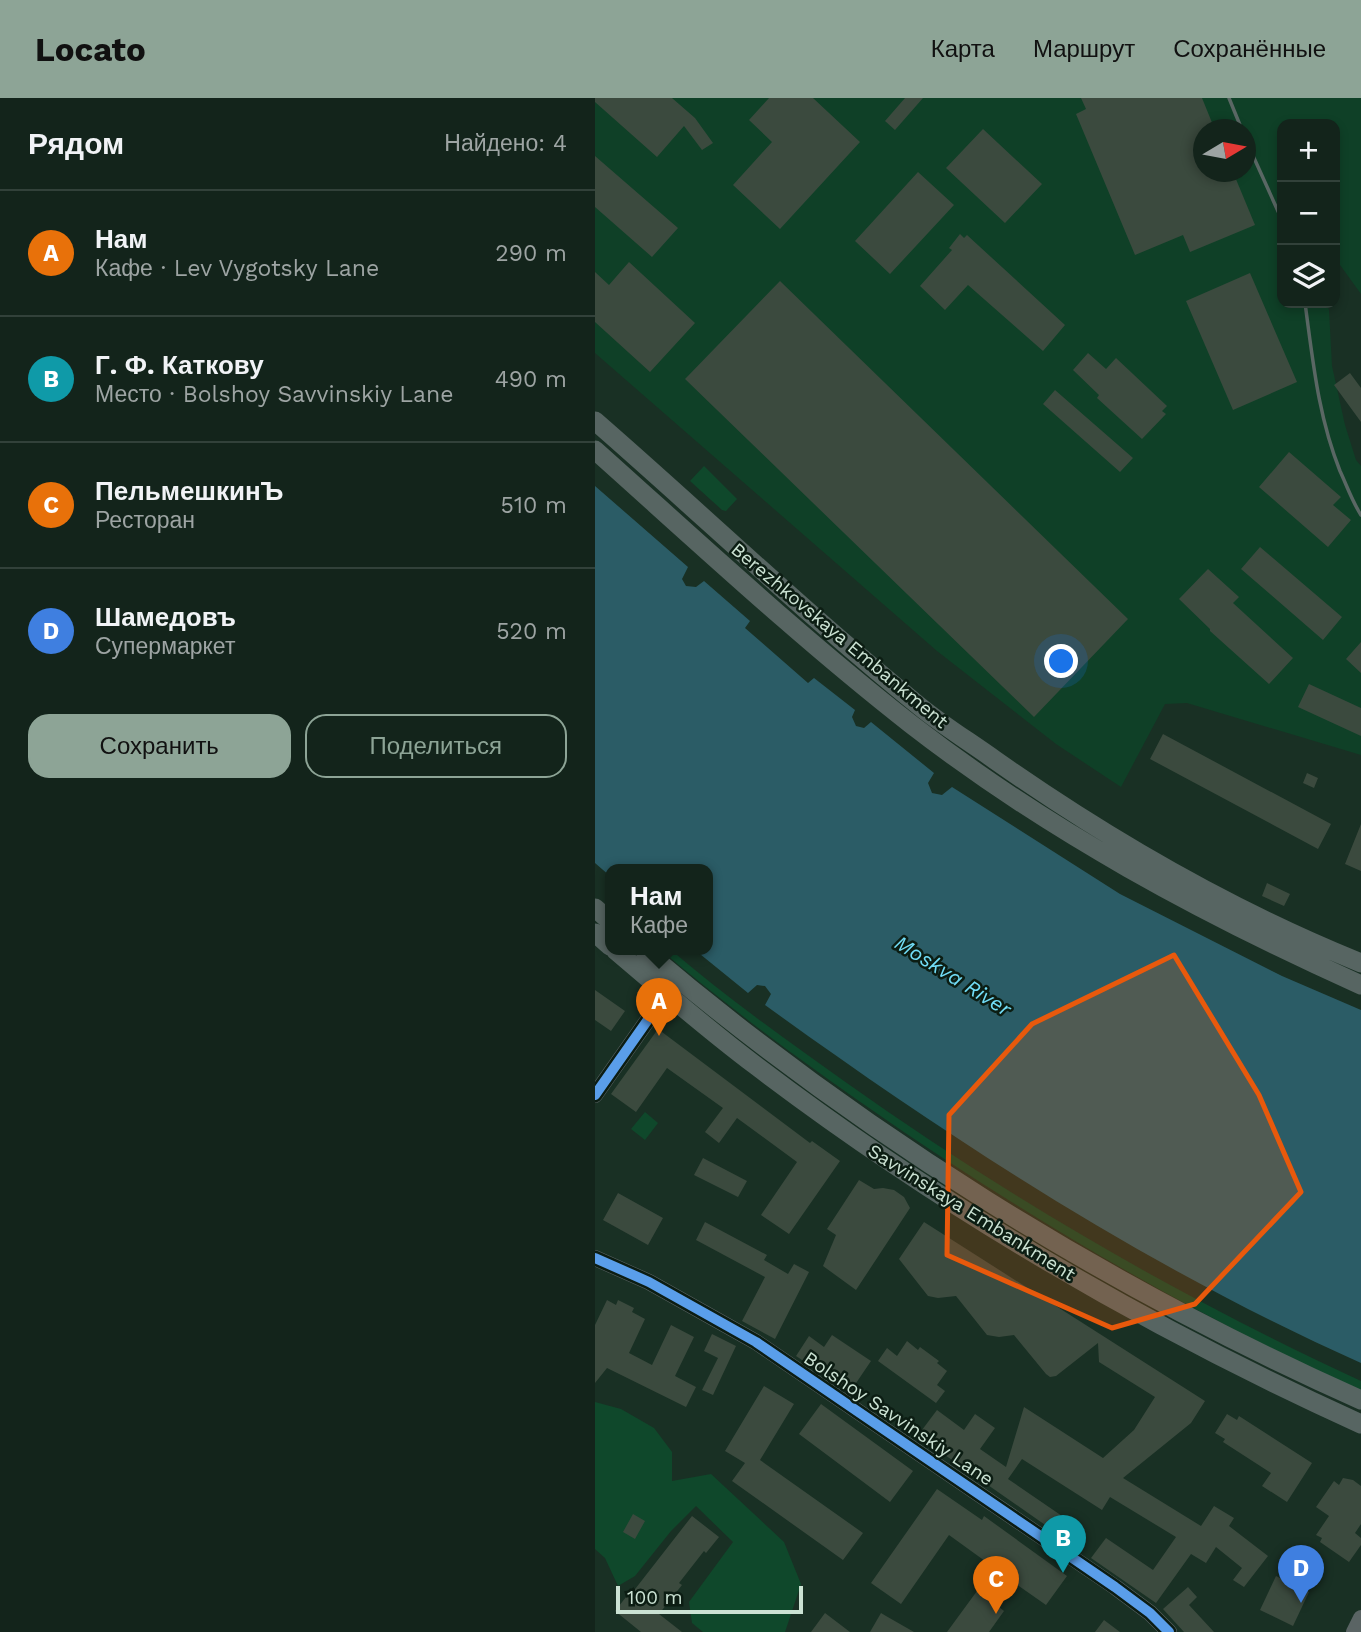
<!DOCTYPE html>
<html lang="ru">
<head>
<meta charset="utf-8">
<style>
	body { margin:0; font-family:"Work Sans",sans-serif; background:#203028; color:#f1f3f6 }
	.controls { position:absolute; right:21px; top:21px; display:grid; overflow:hidden; border-radius:14px; box-shadow:0 4px 10px #0003 }
	.controls button { width:63px; height:63px; display:grid; place-items:center; padding:0; border:0; border-bottom:2px solid #32413a; background:#13241b; color:#f1f3f6; font:35px sans-serif }
	.compass { position:absolute; left:598px; top:21px; width:63px; height:63px; border-radius:50%; background:#13241b; box-shadow:0 4px 10px #0003; rotate:80deg }
	.scale { position:absolute; left:21px; bottom:18px; width:187px; box-sizing:border-box; padding-left:7px; border:4px solid #cbe2d3; border-top:0; font-size:19px; line-height:24px; white-space:nowrap; color:#cbe2d3; -webkit-text-stroke:5px #0c1d13; paint-order:stroke }
	.you { position:absolute; left:467px; top:564px; width:24px; height:24px; margin:-18px; border:5px solid #fff; border-radius:50%; background:#1a73e8; box-shadow:0 0 0 10px #1a73e833 }
	.badge { display:grid; place-items:center; width:46px; height:46px; border-radius:50%; background:#8da496; color:#fff; font-size:23px; font-weight:700 }
	.pin { position:absolute; translate:-50% -58px; filter:drop-shadow(0 2px 4px #0008) }
	.pin::after { content:''; position:absolute; top:37px; width:24px; height:21px; background:inherit; clip-path:polygon(0 0,100% 0,50% 100%) }
	.popup { position:absolute; left:10px; top:766px; width:108px; height:91px; box-sizing:border-box; display:grid; place-content:center; border-radius:14px; background:#13241b; filter:drop-shadow(0 2px 5px #0005); font-size:23px; white-space:nowrap; color:#9da4a3 }
	.popup b { font-size:26px; color:#f1f3f6 }
	.popup::after { content:''; position:absolute; left:50%; top:100%; margin-left:-14px; border:14px solid transparent; border-top-color:#13241b }
	.list { margin:0; padding:0; list-style:none }
	h2 { display:flex; justify-content:space-between; align-items:center; height:91px; margin:0; padding:0 28px; font-size:30px }
	h2 small { font-size:23px; font-weight:400; color:#9da4a3 }
	.list li { display:grid; grid-template-columns:46px 1fr auto; gap:21px; align-items:center; box-sizing:border-box; height:126px; padding:0 28px; border-top:2px solid #32413a }
	.list b { display:block; font-size:26px; white-space:nowrap }
	.list p { margin:0; font-size:23px; white-space:nowrap; color:#9da4a3 }
	.list em { font-size:23px; font-style:normal; color:#9da4a3 }
	.actions { display:flex; gap:14px; padding:21px 28px }
	.actions a { flex:1; padding:16px 0; border:2px solid #8da496; border-radius:21px; text-align:center; font-size:24px; color:#8da496 }
	.actions .main { background:#8da496; color:#111 }
	.icon { flex:none; width:38px; height:38px; fill:none; stroke:currentColor; stroke-width:2; stroke-linecap:round; stroke-linejoin:round }
	.map { position:relative; flex:none; width:766px; height:1534px; overflow:hidden }
	header { display:flex; align-items:center; gap:42px; box-sizing:border-box; height:98px; padding:0 35px; background:#8da496; color:#111 }
	header strong { font-size:33px }
	nav { display:flex; gap:38px; margin-inline-start:auto; font-size:24px }
	main { display:flex }
	aside { flex:1; background:#13241b }
	.map>svg:first-child { display:block }
	.built { fill:#0f4027; fill-rule:evenodd }
	.green { fill:#0f482b }
	.water { fill:#2b5c66 }
	.building { fill:#3b4a3e }
	.lines { fill:none; stroke-linecap:round; stroke-linejoin:round }
	.minor { stroke:#5a6464; stroke-width:16 }
	.major { stroke:#576562; stroke-width:19 }
	.rail { stroke:#5a6764; stroke-width:3.5 }
	.cycleway-casing { stroke:#0c1d13; stroke-width:15 }
	.cycleway { stroke:#5a9eea; stroke-width:10 }
	.marked { fill:#e8590c; fill-opacity:0.2; stroke:#e8590c; stroke-width:5; stroke-linejoin:round }
	.labels { text-anchor:middle; stroke-width:5; stroke-linejoin:round; paint-order:stroke }
	.street-label { font-size:19px; fill:#cbe2d3; stroke:#0c1d13 }
	.water-label { font-size:21px; font-style:italic; fill:#71dcf6; stroke:#0c1d13 }
</style>
</head>
<body>
<header>
<strong>Locato</strong>
<nav><a>Карта</a><a>Маршрут</a><a>Сохранённые</a></nav>
</header>
<main>
<aside>
<h2>Рядом<small>Найдено: 4</small></h2>
<ul class="list">
<li><span class="badge" style="background:#e8710a">A</span><div><b>Нам</b><p>Кафе · Lev Vygotsky Lane</p></div><em>290 m</em></li>
<li><span class="badge" style="background:#0f9aa8">B</span><div><b>Г. Ф. Каткову</b><p>Место · Bolshoy Savvinskiy Lane</p></div><em>490 m</em></li>
<li><span class="badge" style="background:#e8710a">C</span><div><b>ПельмешкинЪ</b><p>Ресторан</p></div><em>510 m</em></li>
<li><span class="badge" style="background:#3f7fe0">D</span><div><b>Шамедовъ</b><p>Супермаркет</p></div><em>520 m</em></li>
</ul>
<div class="actions"><a class="main">Сохранить</a><a>Поделиться</a></div>
</aside>
<div class="map">
<svg width="766" height="1534" viewBox="0 0 766 1534">
	<rect width="100%" height="100%" fill="#193024"/>
	<path class="built" d="M0 0H766V196L740 160V26H687V205H731L734 212 737 268 750 327 761 362 766 368V657L592 605 570 606 526 689 461 646 342 553 0 255ZM608 32H650V74H608Z"/>
	<path class="green" d="M109 368 142 401 131 413 127 412 95 383Z
		M66 852H76C131 899 190 941 249 983 412 1099 584 1199 766 1283V1292C623 1229 488 1151 357 1066 257 1000 158 930 66 852Z
		M50 1014 63 1025 50 1042 36 1031Z
		M0 1304 26 1311 59 1330 77 1354V1383L116 1376 189 1444 206 1486 190 1534H108L97 1525 94 1504 138 1444 101 1408 76 1433 40 1478 23 1488 10 1460 0 1451Z"/>
	<path class="water" d="M0 388 93 469 87 481 91 488 101 489 109 483 155 523 150 530 213 585 219 580 260 612 257 619 261 628 269 630 276 624 339 675 333 685 337 695 347 697 357 689 525 796 687 878 766 912V1265C553 1170 358 1043 170 907L176 896 170 888 162 887 153 895 100 852H113V772H15V778L0 765Z"/>
	<path class="building" d="M0 0H77L100 20 118 45 107 52 89 28 62 59 0 4Z
		M174 0H218L265 44 185 131 138 87 177 44 154 22Z
		M310 0H328L300 32 290 23Z
		M486 0H607L620 32H608V74H638L660 127 595 154 588 137 540 157 481 16 491 11Z
		M388 31 447 86 410 125 351 70Z
		M0 58 83 130 57 159 0 109Z
		M323 74 359 107 295 176 260 143Z
		M365 136 369 140 372 137 470 227 448 253 373 187 350 212 325 188 357 152 354 150Z
		M34 164 100 225 55 274 0 224V174L14 187Z
		M655 175 702 284 638 312 591 203Z
		M185 183 533 521 439 619 90 281Z
		M493 255 511 271 521 260 572 308 567 313 571 316 547 341 502 300 504 297 478 272Z
		M755 275 766 290V324L739 287Z
		M460 292 538 360 525 374 448 306Z
		M694 354 746 399 738 407 756 422 733 449 664 389Z
		M665 449 747 519 728 542 646 471Z
		M613 471 644 499 638 505 698 560 674 586 615 533V531L584 501Z
		M766 544V575L751 561Z
		M714 586 766 610V638L703 609Z
		M568 636 736 726 723 751 555 661Z
		M712 675 723 680 719 690 708 685Z
		M766 726V773L750 766Z
		M672 785 695 796 689 808 667 798Z
		M0 892 30 913 16 933 0 922Z
		M63 931 215 1045 217 1043 245 1063 194 1136 166 1117 202 1064 142 1020 124 1045 110 1034 128 1010 72 970 41 1014 16 996Z
		M108 1060 152 1083 143 1099 99 1077Z
		M264 1082 279 1091 288 1090 299 1092 309 1099 315 1110 261 1192 228 1168 241 1137 232 1131Z
		M23 1095 68 1120 53 1147 8 1122Z
		M110 1124 172 1157 169 1162 193 1176 199 1166 214 1174 180 1241 147 1223 170 1179 101 1142Z
		M329 1124 610 1303 596 1325 528 1380 606 1428 619 1408 639 1420 634 1428 673 1458 649 1489 638 1482 647 1470 621 1449 611 1465 596 1456 561 1505 496 1460 511 1440 558 1472 581 1439 515 1399 507 1412 427 1361 413 1381 486 1431 476 1445 337 1348 336 1350 321 1340 342 1312 369 1332 380 1316 400 1330 385 1351 411 1369 429 1309 508 1360 539 1332 560 1299 504 1264 503 1245 461 1278 455 1279 451 1276 419 1237 404 1239 392 1237 361 1198 343 1200 333 1198 304 1161Z
		M12 1202 21 1207 23 1202 39 1210 37 1214 50 1221 34 1255 57 1267 76 1227 99 1239 80 1278 101 1289 91 1309 12 1270 0 1285V1227Z
		M117 1236 141 1248 118 1297 107 1292 123 1260 109 1253Z
		M237 1237 276 1263 255 1294 201 1258 214 1238 229 1249Z
		M312 1243 323 1252 325 1249 344 1263 342 1265 352 1273 342 1287 350 1293 341 1305 283 1263 292 1250 302 1258Z
		M169 1288 199 1306 165 1362 268 1435 248 1462 137 1383 150 1365 130 1353Z
		M226 1306 318 1373 295 1404 204 1336Z
		M632 1316 642 1322 644 1318 717 1365 692 1404 667 1388 676 1375 628 1344 630 1341 620 1335Z
		M748 1380 758 1382 766 1388V1426L760 1435 766 1440V1447L754 1464 725 1444 727 1440 721 1437 734 1418 721 1409 739 1383 744 1387Z
		M342 1391 387 1422 389 1418 472 1478 451 1507 421 1486 404 1509 409 1513 394 1534H352L382 1493 384 1495 401 1471 354 1437 306 1506 276 1485Z
		M38 1416 50 1423 40 1441 28 1434Z
		M97 1418 124 1439 111 1455 109 1453 84 1485 87 1487 64 1516 87 1534H46L20 1513 35 1494 37 1495Z
		M681 1478 714 1494 698 1528 665 1512Z
		M593 1489 602 1499 594 1507 619 1534H589L568 1511Z
		M230 1515 255 1534H216Z
		M286 1515 291 1518 319 1534H275Z
		M509 1522 525 1534H500Z"/>
	<g class="lines">
		<path class="minor" d="M0 997 71 896
			M0 1160 54 1184 161 1244 520 1489 555 1515 574 1534
			M759 1534 766 1520"/>
		<path class="major" d="M0 323C108 417 211 516 323 607 347 627 375 644 400 662 514 742 637 813 766 865
			M0 352C104 445 207 541 317 627 454 733 608 816 766 887
			M0 810 15 823
			M0 835 15 848
			M20 852C66 891 112 931 160 967 347 1109 552 1229 766 1326
			M49 852C263 1034 510 1188 766 1302"/>
		<path class="rail" d="M634 0 647 32
			M650 40 687 122
			M710 205C718 263 723 318 745 373 752 388 757 403 766 417"/>
		<defs>
			<path id="cycleway" d="M0 997 71 896
				M0 1160 54 1184 161 1244 520 1489 555 1515 574 1534"/>
		</defs>
		<use href="#cycleway" class="cycleway-casing"/>
		<use href="#cycleway" class="cycleway"/>
	</g>
	<path class="marked" d="M579 857 664 997 706 1094 600 1206 517 1230 352 1157 354 1017 437 926Z"/>
	<g class="labels">
		<g class="street-label">
			<text transform="translate(245 537) rotate(40)" y="7">Berezhkovskaya Embankment</text>
			<text transform="translate(377 1114) rotate(32)" y="7">Savvinskaya Embankment</text>
			<text transform="translate(304 1320) rotate(34)" y="7">Bolshoy Savvinskiy Lane</text>
		</g>
		<g class="water-label">
			<text transform="translate(358 878) rotate(32)" y="7">Moskva River</text>
		</g>
	</g>
</svg>
<div class="controls">
<button>+</button>
<button>−</button>
<button><svg class="icon" aria-label="layers" viewBox="0 0 24 24"><path d="M12 4l9 5-9 5-9-5zM3 14l9 5 9-5"/></svg></button>
</div>
<svg class="compass" viewBox="-18 -18 36 36"><path d="M0-13l5 13h-10z" fill="#e53935"/><path d="M0 13l5-13h-10z" fill="#9da4a3"/></svg>
<div class="scale">100 m</div>
<div class="you"></div>
<div class="pin badge" style="left:64px;top:938px;background:#e8710a">A</div>
<div class="popup"><b>Нам</b>Кафе</div>
<div class="pin badge" style="left:468px;top:1475px;background:#0f9aa8">B</div>
<div class="pin badge" style="left:401px;top:1516px;background:#e8710a">C</div>
<div class="pin badge" style="left:706px;top:1505px;background:#3f7fe0">D</div>
</div>
</main>
</body>
</html>
